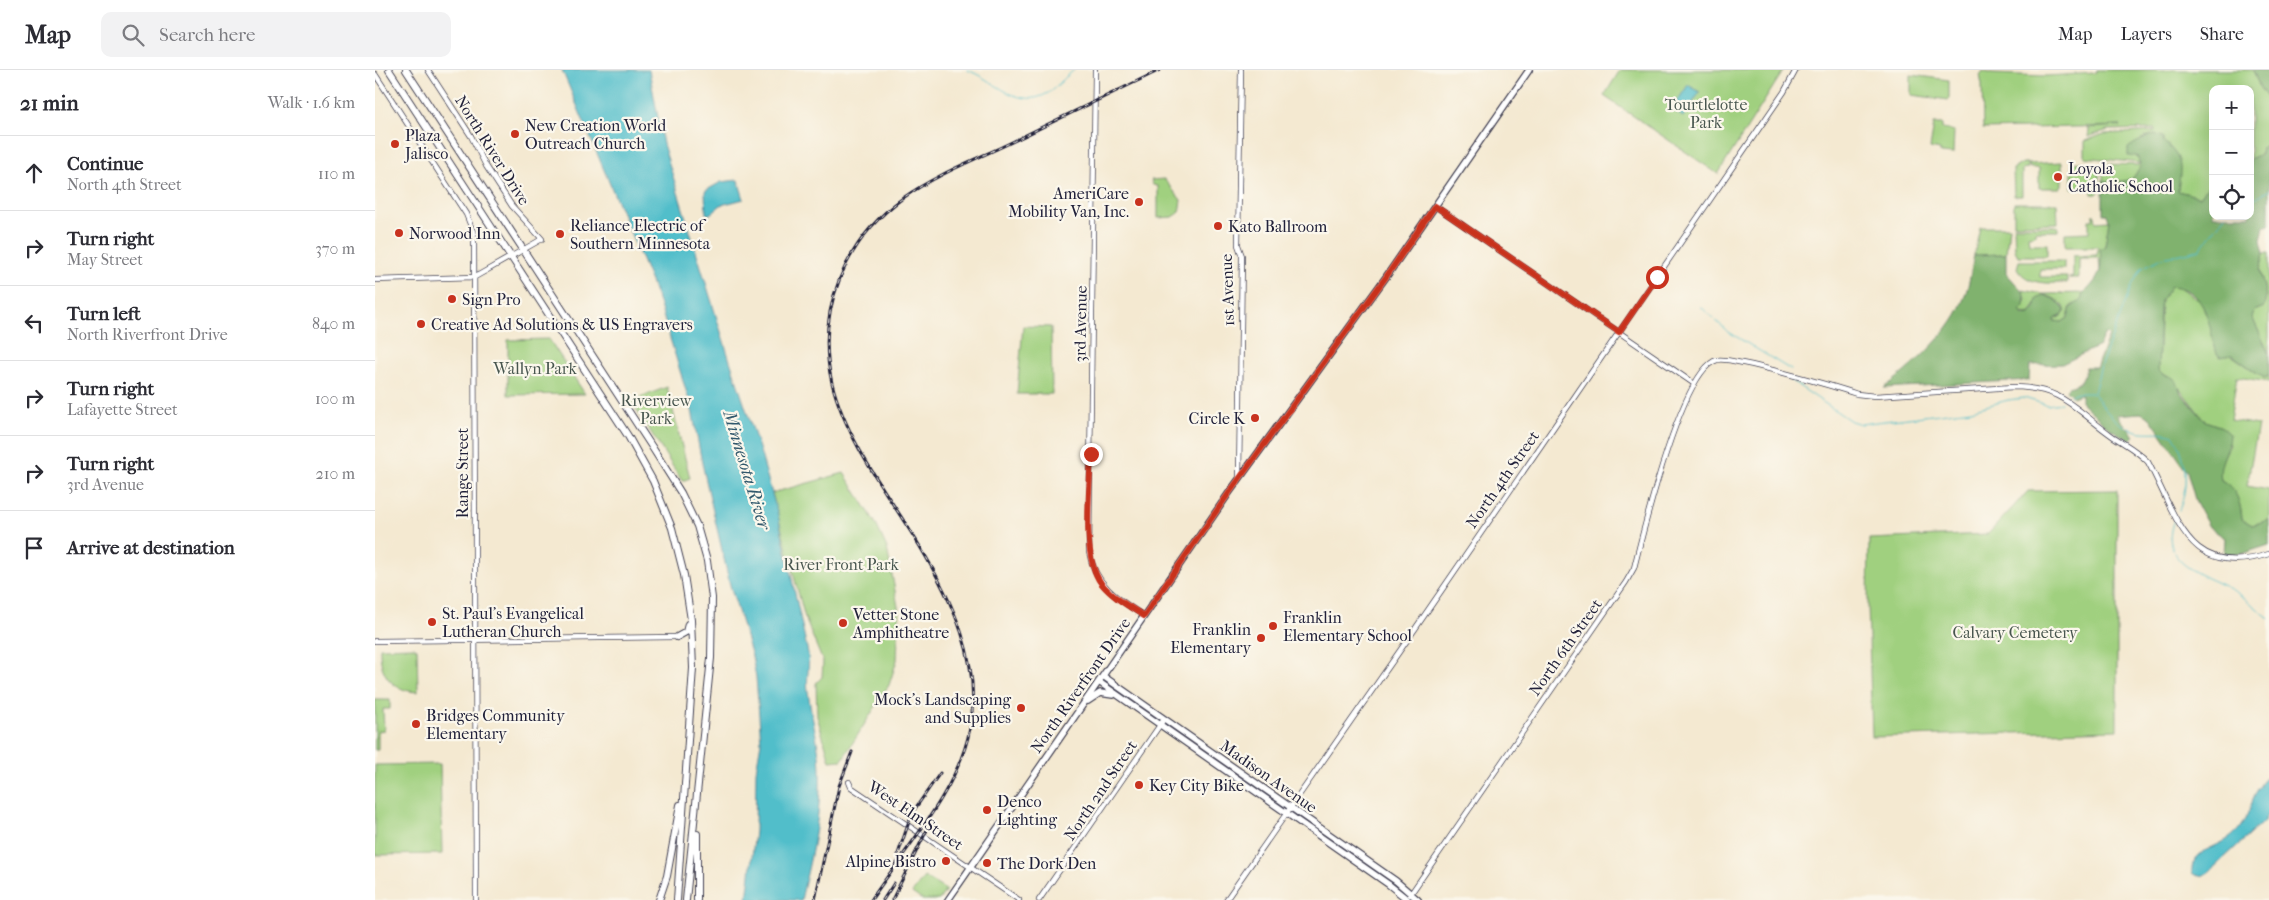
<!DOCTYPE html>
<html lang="en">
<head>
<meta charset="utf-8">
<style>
	body { margin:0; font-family:"IM FELL French Canon",serif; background:#f2f2f3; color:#2b2b33 }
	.controls { position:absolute; right:15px; top:15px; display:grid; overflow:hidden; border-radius:10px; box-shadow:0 5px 20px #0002 }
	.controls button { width:45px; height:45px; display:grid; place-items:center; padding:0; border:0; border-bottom:1px solid #e1e1e2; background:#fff; color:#2b2b33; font:25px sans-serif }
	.stop { position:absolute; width:15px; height:15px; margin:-11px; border:4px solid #c8321e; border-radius:50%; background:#fff }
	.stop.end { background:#c8321e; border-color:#fff; box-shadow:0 1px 5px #0008 }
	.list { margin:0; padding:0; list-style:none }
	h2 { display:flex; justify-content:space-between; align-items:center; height:65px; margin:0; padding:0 20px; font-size:21px }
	h2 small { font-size:16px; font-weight:400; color:#7c7c81 }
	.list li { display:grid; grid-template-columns:32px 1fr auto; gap:15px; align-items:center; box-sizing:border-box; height:75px; padding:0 20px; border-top:1px solid #e1e1e2 }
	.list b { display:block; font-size:19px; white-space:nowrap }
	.list p { margin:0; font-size:16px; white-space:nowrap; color:#7c7c81 }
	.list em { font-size:16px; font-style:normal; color:#7c7c81 }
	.icon { flex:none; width:28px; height:28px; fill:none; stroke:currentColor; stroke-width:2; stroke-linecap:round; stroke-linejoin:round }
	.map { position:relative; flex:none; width:1894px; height:830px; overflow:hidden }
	header { display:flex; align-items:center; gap:30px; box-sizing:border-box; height:70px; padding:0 25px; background:#fff; border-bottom:1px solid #e1e1e2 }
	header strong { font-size:24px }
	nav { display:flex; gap:28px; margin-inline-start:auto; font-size:18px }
	.search { width:350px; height:45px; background:#f2f2f3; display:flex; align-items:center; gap:12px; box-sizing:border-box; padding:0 18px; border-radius:10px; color:#7c7c81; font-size:19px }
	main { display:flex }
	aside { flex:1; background:#fff }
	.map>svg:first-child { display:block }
	.green { fill:#a0d07f; stroke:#61795d }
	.forest { fill:#80b26e; stroke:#516a54 }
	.water { fill:#51beca; stroke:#3a7082 }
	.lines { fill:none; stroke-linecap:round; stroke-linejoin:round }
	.stream { stroke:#51beca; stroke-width:1 }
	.minor-casing { stroke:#424052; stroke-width:6 }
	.major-casing { stroke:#424052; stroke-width:8 }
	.highway-casing { stroke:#424052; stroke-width:8 }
	.minor { stroke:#fff; stroke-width:4.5 }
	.major { stroke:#fff; stroke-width:5.5 }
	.highway { stroke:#fff; stroke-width:6 }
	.rail-casing { stroke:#22223b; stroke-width:3 }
	.rail { stroke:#fbf7ec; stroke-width:1; stroke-dasharray:4; stroke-linecap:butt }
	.route { stroke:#c8321e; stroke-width:6 }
	.poi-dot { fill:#c8321e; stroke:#fbf7ec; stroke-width:2 }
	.labels { text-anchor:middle; stroke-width:4.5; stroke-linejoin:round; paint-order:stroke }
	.park-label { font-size:16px; fill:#48564f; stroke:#fbf7ec }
	.poi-label { font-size:16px; fill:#22223b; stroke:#fbf7ec; text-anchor:start }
	.street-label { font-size:16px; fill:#22223b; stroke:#fbf7ec }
	.water-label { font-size:18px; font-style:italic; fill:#32596d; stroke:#fbf7ec }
</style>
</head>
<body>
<header>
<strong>Map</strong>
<div class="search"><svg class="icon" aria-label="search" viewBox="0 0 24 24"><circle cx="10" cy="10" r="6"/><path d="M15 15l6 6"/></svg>Search here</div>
<nav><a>Map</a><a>Layers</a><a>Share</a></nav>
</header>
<main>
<aside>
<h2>21 min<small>Walk · 1.6 km</small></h2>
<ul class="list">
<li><svg class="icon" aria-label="ahead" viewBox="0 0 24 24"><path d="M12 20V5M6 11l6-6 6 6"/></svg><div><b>Continue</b><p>North 4th Street</p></div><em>110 m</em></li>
<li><svg class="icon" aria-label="right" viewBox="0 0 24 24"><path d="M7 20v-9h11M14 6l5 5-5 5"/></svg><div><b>Turn right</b><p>May Street</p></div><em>370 m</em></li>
<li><svg class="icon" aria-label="left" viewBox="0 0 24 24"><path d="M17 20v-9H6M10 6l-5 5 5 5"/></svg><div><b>Turn left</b><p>North Riverfront Drive</p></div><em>840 m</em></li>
<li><svg class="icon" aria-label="right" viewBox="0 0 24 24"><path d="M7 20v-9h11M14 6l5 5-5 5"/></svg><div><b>Turn right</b><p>Lafayette Street</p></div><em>100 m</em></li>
<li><svg class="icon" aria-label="right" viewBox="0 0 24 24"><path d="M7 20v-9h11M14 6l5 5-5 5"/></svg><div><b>Turn right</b><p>3rd Avenue</p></div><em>210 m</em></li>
<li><svg class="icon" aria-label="arrive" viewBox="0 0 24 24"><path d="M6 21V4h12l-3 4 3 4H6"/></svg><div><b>Arrive at destination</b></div></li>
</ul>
</aside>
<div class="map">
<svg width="1894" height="830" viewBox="0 0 1894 830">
	<rect width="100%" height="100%" fill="#fbf7ec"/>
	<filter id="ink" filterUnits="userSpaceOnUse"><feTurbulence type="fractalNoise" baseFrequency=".02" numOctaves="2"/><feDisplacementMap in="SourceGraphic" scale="10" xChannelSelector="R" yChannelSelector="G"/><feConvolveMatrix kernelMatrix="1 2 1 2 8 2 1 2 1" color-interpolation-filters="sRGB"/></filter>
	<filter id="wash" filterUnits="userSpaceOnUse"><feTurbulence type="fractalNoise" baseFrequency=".0096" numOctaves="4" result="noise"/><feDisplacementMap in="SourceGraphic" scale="20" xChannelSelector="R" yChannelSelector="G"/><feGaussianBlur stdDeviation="1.12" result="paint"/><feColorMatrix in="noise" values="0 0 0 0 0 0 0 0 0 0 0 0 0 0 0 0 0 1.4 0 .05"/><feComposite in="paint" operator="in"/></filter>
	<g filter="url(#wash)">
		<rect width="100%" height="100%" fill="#f4e9d1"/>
		<path class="green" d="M1245 0H1409L1343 104 1229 26Z
			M1722 0H1878L1885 18 1894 30V73L1887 78 1886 84 1875 89V19H1838V110L1825 127 1802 121C1808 89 1803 84 1780 64L1770 67 1765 73H1761L1766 96 1758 108 1750 111H1728V102L1732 101 1730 94 1764 95V93L1710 87V71L1729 64 1780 61V59L1733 60 1713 67 1714 60 1711 58 1746 56 1608 59 1607 15 1605 5 1608 1 1617 4 1671 6 1720 3Z
			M1536 5 1574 10V30L1536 25Z
			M1559 54H1567V59L1579 61 1578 84 1565 83V80L1555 78Z
			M1687 92V115L1685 118H1664V98H1655L1654 94Z
			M1710 92 1717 97 1724 95 1725 121 1722 124H1717V118H1697V93Z
			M1648 93H1653V98L1647 99V126H1639L1638 99Z
			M789 109 806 130 804 143 798 147 783 148V116L778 115 776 110Z
			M1639 133H1682L1683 153 1639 154Z
			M1718 145H1720L1721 152 1734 151 1730 176 1725 179 1728 197 1725 203 1724 188H1704V208H1694L1698 206V186L1722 185 1723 177H1690V163L1714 162V150H1718Z
			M1639 156H1679L1683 157V161H1660V165L1653 166 1654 174H1672V186H1643L1640 180Z
			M1605 157H1634L1631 184 1599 185Z
			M1889 183H1894V284L1877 247 1879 241 1889 237 1891 226 1885 200Z
			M1644 191H1689V199H1665V207H1692V213C1675 213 1652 216 1642 198Z
			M1796 216 1805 217 1829 234 1837 259 1839 275 1851 286 1856 285 1889 308 1894 306V312L1862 307 1855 350 1883 355 1872 416 1894 420V450L1877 455 1867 449C1866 433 1860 417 1846 410 1843 395 1848 388 1855 375L1847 357 1830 351 1795 306 1788 305 1783 300 1786 230Z
			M1648 220 1668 224 1708 223 1707 230 1696 236 1693 248 1687 252 1679 251 1678 249 1686 247 1691 241C1686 232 1678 226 1668 225L1654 244 1646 243 1645 240 1651 230Z
			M648 256 676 257 677 324H642Z
			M174 269 210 324 133 325V270Z
			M292 317 315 408 307 411 256 331Z
			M469 403 500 452 512 478 524 542 522 590 514 615 467 690 455 691 442 646 441 613 447 607 448 592 430 548 397 423Z
			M1742 420V660L1497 667 1493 534 1494 469 1613 464 1653 421Z
			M39 577 42 579 43 622C16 621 4 603 5 578Z
			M0 630H15V639H8L9 660 3 661V680H0Z
			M65 694 67 784 0 785V695Z
			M549 807 571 820 564 830H547L537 823Z"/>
		<path class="forest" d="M1878 0H1894V30L1885 18Z
			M1780 64 1788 67V71C1809 89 1806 95 1803 121L1825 127 1838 110V146H1875V89L1886 84 1887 78 1894 73V154L1889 156 1886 170 1889 183 1885 200 1891 226 1889 237 1879 241 1877 247 1894 284V306L1889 308 1857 285 1846 287 1842 284C1833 257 1834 219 1796 216L1786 230 1785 239 1783 300 1788 305 1795 306 1801 310 1806 323 1830 351 1847 357 1855 364C1855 382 1842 392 1846 410 1862 419 1865 431 1867 449L1877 455 1894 450V475L1866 484H1849L1850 468 1834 457 1821 433 1812 401 1775 348 1766 343 1742 345 1759 366 1755 370 1735 359 1706 332V324L1698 327 1691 320 1693 317C1706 314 1708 310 1711 297H1721L1734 266 1730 263 1724 276 1687 294 1655 295 1654 310 1509 318C1536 298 1573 265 1587 233 1594 218 1596 201 1599 185L1631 184V203L1650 224 1649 236 1645 241 1648 245 1655 244 1661 236 1662 229 1669 225 1681 230 1690 240 1688 245 1679 249V251L1687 252 1693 248 1696 237 1707 230V225C1724 209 1728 202 1725 179L1730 176 1734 151 1732 144H1728V111L1746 112 1758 108 1766 96 1762 86H1753V78C1759 73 1772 67 1780 64Z"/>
		<path class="water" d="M187 0H274L288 74 355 291 385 381 403 445 433 583C435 597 431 608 433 621 435 642 442 664 444 685 449 735 437 782 426 830H372L380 761 381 701 386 672 381 607 377 586 355 515 327 393 317 340 282 226Z
			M1313 15 1325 22 1308 47 1297 39Z
			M363 110 369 129 346 135 335 144H331L330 121 346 112Z
			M1892 706 1894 742 1889 751 1835 801C1828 806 1824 808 1817 803 1815 780 1843 778 1857 766 1876 751 1875 724 1892 706Z"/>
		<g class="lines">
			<path class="stream" d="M592 0C619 9 643 41 673 23 682 17 690 7 699 0
				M1875 131 1894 120
				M1326 237 1352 261 1416 300
				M1415 310 1476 351 1486 354 1596 340 1633 330 1649 328 1672 335 1686 333
				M1719 323 1726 295 1758 213 1767 198 1787 188 1824 180 1850 146
				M1719 323C1729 341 1745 359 1767 362 1778 363 1787 361 1798 365 1812 385 1814 418 1804 440
				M1695 326 1699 323H1718
				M1799 450C1781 496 1832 505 1861 522 1872 529 1883 540 1894 548"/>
		</g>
	</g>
	<g filter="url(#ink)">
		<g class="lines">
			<defs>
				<path id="minor" d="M720 0 714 482C720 515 743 529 769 546
					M0 4 91 144 99 164 101 830
					M1060 136 1318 313
					M0 210 100 207 167 169 137 136 111 96 96 66 53 0
					M864 408 867 186 863 175 866 0
					M0 571 302 567
					M474 712 476 717 644 830
					M1035 825 1251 512 1259 498C1268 462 1307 299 1342 290 1355 286 1464 318 1482 324L1500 326 1639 317C1689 318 1698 338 1736 365 1749 374 1762 380 1773 392 1804 450 1813 509 1894 484
					M664 830 787 652
					M851 830 1040 559 1409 22 1421 0"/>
				<path id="major" d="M728 606 1021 811 1043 830
					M724 612 1013 814 1033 830
					M713 631 725 623 738 625
					M573 830 854 423 1011 207 1154 0"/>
				<path id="highway" d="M14 0 253 366 278 411 297 458 309 505 316 550 318 598 302 830
					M31 0 277 377 306 423 322 456 332 491 337 528 336 588 311 830
					M302 567 311 562 313 554
					M322 764V830
					M284 830 292 806 305 735"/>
			</defs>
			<use href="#minor" class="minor-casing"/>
			<use href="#major" class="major-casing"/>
			<use href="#highway" class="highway-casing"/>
			<use href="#minor" class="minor"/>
			<use href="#major" class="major"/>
			<use href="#highway" class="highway"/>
			<defs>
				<path id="rail" d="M523 784 537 743 565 703
					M440 830 464 716 477 682
					M496 830C530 779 584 719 595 658 607 592 577 530 544 475 514 426 471 370 457 313 440 242 470 170 528 128 562 104 602 89 639 71 687 47 736 24 785 0
					M508 830 519 813
					M517 830 556 752"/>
			</defs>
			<use href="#rail" class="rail-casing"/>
			<use href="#rail" class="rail"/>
		</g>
	</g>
	<g class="lines" filter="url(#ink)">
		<path class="route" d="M716 384C715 419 706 486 726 513 737 527 755 537 769 546L854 423 1011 207 1060 136 1244 262 1282 207"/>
	</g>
	<g class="poi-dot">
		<circle cx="140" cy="64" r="5"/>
		<circle cx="20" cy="74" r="5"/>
		<circle cx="1683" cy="107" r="5"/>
		<circle cx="764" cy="132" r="5"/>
		<circle cx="843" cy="156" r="5"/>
		<circle cx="24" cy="163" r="5"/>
		<circle cx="185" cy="164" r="5"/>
		<circle cx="77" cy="229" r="5"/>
		<circle cx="46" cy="254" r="5"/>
		<circle cx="880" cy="348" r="5"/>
		<circle cx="57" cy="552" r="5"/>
		<circle cx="468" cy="553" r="5"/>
		<circle cx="898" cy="556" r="5"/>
		<circle cx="886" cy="568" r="5"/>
		<circle cx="646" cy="638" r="5"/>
		<circle cx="41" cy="654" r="5"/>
		<circle cx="764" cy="715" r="5"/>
		<circle cx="612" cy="740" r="5"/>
		<circle cx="571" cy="791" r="5"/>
		<circle cx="612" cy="793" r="5"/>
	</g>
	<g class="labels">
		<g class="park-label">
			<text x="1331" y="40">Tourtlelotte<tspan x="1331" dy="18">Park</tspan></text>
			<text x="160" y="304">Wallyn Park</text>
			<text x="281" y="336">Riverview<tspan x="281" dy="18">Park</tspan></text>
			<text x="466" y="500">River Front Park</text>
			<text x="1640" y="568">Calvary Cemetery</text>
		</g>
		<g class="poi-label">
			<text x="150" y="61">New Creation World<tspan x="150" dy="18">Outreach Church</tspan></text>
			<text x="30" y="71">Plaza<tspan x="30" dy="18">Jalisco</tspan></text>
			<text x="1693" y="104">Loyola<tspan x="1693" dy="18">Catholic School</tspan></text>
			<text x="754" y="129" text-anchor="end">AmeriCare<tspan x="754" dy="18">Mobility Van, Inc.</tspan></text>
			<text x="195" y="161">Reliance Electric of<tspan x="195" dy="18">Southern Minnesota</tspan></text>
			<text x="853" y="162">Kato Ballroom</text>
			<text x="34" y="169">Norwood Inn</text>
			<text x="87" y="235">Sign Pro</text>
			<text x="56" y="260">Creative Ad Solutions &amp; US Engravers</text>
			<text x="870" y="354" text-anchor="end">Circle K</text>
			<text x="67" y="549">St. Paul's Evangelical<tspan x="67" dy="18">Lutheran Church</tspan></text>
			<text x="478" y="550">Vetter Stone<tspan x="478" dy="18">Amphitheatre</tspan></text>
			<text x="908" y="553">Franklin<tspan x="908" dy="18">Elementary School</tspan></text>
			<text x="876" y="565" text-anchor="end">Franklin<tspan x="876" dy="18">Elementary</tspan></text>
			<text x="636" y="635" text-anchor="end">Mock's Landscaping<tspan x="636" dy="18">and Supplies</tspan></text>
			<text x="51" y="651">Bridges Community<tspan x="51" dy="18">Elementary</tspan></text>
			<text x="774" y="721">Key City Bike</text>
			<text x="622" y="737">Denco<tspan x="622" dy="18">Lighting</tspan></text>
			<text x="561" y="797" text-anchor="end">Alpine Bistro</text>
			<text x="622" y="799">The Dork Den</text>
		</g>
		<g class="street-label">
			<text transform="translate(118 80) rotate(58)" y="6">North River Drive</text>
			<text transform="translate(852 220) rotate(-92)" y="6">1st Avenue</text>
			<text transform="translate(705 254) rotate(-89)" y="6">3rd Avenue</text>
			<text transform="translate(87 403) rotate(-90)" y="6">Range Street</text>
			<text transform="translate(1127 409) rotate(-55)" y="6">North 4th Street</text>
			<text transform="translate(1190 577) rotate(-55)" y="6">North 6th Street</text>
			<text transform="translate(705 615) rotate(-55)" y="6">North Riverfront Drive</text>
			<text transform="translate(894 706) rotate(35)" y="6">Madison Avenue</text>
			<text transform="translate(725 720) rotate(-56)" y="6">North 2nd Street</text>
			<text transform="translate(541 745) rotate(34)" y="6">West Elm Street</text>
		</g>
		<g class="water-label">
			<text transform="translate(372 400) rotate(73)" y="6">Minnesota River</text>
		</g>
	</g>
</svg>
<div class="controls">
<button>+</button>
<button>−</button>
<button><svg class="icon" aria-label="locate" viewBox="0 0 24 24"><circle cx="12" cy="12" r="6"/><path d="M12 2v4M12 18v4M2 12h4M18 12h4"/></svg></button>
</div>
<div class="stop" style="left:1282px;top:207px"></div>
<div class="stop end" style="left:716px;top:384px"></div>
</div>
</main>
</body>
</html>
